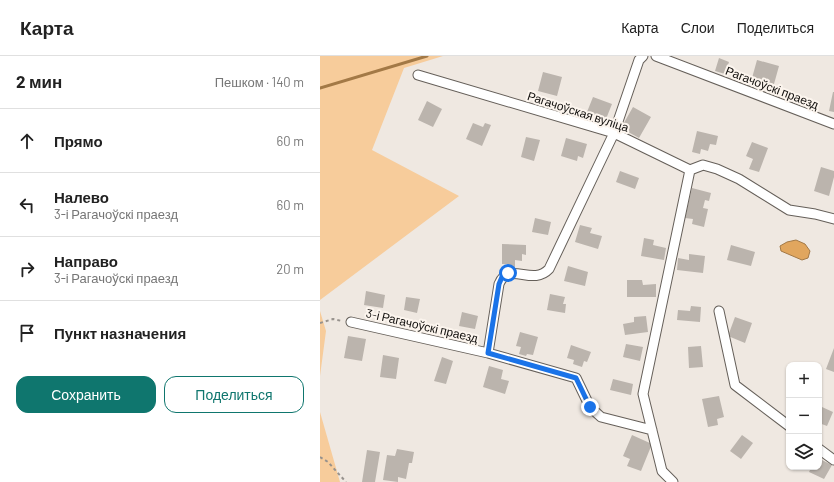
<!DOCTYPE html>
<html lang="ru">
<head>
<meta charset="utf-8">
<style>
	body { margin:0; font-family:Barlow,sans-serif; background:#f6f6f6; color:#222 }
	.controls { position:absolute; right:12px; bottom:12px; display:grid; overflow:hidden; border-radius:8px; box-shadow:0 1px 3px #0004 }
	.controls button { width:36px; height:36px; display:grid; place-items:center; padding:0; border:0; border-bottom:1px solid #e0e0e0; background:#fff; color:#222; font:20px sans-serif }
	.stop { position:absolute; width:12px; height:12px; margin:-9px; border:3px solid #1a73e8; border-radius:50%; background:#fff }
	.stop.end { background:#1a73e8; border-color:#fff; box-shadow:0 1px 4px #0008 }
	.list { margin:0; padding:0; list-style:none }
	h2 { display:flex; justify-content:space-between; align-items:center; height:52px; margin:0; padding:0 16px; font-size:17px }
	h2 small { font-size:13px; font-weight:400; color:#767676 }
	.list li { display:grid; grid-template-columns:26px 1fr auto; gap:12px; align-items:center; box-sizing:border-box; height:64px; padding:0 16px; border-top:1px solid #e0e0e0 }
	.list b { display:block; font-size:15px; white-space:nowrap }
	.list p { margin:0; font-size:13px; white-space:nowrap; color:#767676 }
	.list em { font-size:13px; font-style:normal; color:#767676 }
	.actions { display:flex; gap:8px; padding:12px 16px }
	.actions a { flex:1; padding:9px 0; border:1px solid #0f766e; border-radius:12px; text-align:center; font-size:14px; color:#0f766e }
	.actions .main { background:#0f766e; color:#fff }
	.icon { flex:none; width:22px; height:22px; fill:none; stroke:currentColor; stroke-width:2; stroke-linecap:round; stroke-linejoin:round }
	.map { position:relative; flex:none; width:514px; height:426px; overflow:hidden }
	header { display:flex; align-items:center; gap:24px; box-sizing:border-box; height:56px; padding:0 20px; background:#fff; border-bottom:1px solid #e0e0e0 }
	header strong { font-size:19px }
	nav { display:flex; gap:22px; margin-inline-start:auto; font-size:14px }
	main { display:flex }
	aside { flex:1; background:#fff }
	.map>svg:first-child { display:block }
	.green { fill:#f7cc9b }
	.water { fill:#e1a65e; stroke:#a37946 }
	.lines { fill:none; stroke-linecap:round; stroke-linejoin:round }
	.stream { stroke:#a37946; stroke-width:3 }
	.building { fill:#bbb4ad }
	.minor-casing { stroke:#655f59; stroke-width:11 }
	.path { stroke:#97928d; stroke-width:2; stroke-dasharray:3 3; stroke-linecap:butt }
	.minor { stroke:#fff; stroke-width:9 }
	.route { stroke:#1a73e8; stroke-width:5 }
	.labels { text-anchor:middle; stroke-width:4; stroke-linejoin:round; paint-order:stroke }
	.street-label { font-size:12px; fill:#12100e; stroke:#fcf5ee }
</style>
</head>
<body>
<header>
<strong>Карта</strong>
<nav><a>Карта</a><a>Слои</a><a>Поделиться</a></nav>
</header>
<main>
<aside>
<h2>2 мин<small>Пешком · 140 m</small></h2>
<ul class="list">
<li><svg class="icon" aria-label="ahead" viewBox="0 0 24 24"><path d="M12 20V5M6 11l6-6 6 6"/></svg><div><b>Прямо</b></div><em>60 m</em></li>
<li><svg class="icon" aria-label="left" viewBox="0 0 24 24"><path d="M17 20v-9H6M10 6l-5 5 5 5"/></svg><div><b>Налево</b><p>3-і Рагачоўскі праезд</p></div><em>60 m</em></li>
<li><svg class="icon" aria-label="right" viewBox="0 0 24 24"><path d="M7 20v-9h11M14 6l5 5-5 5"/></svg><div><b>Направо</b><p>3-і Рагачоўскі праезд</p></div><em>20 m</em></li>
<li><svg class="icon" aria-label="arrive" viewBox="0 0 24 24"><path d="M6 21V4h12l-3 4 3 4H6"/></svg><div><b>Пункт назначения</b></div></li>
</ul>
<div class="actions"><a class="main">Сохранить</a><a>Поделиться</a></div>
</aside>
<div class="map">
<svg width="514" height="426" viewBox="0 0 514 426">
	<rect width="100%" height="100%" fill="#efe8e1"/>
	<path class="green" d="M0 0H123L84 12 52 94 139 140 0 244Z
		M0 255 6 275 0 320Z
		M0 356 20 426H0Z"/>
	<path class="water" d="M476 184 485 188 490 195 488 202 482 204 461 195 460 190 467 186Z"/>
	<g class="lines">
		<path class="stream" d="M0 32 107 0"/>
	</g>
	<path class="building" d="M399 2 409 6 405 18 395 15Z
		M437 4 459 10 454 28 447 26 446 29 438 27 439 24 432 22Z
		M223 16 242 21 237 40 218 35Z
		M513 36H514V56L509 55Z
		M273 41 292 48 286 63 267 56Z
		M107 45 122 53 113 71 98 64Z
		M313 51 331 61 319 82 301 72Z
		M153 67 163 71 165 67 171 69 162 90 146 83Z
		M377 75 398 80 396 89 390 88 388 95 381 93 380 98 372 96Z
		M206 81 220 84 214 105 201 101Z
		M246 82 267 88 263 102 258 100 257 105 241 100Z
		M432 86 448 92 439 116 429 113 433 103 426 100Z
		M501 111 514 115V121L509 140 494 135Z
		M300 115 319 122 315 133 296 126Z
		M372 132 391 137 389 145 385 144 383 152 388 153 384 171 372 168 373 163 365 162Z
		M215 162 231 166 228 179 212 176Z
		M260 169 272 172 270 177 282 180 278 193 255 186Z
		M324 182 334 184 333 189 346 192 344 204 321 200Z
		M182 188 206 189V199L202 198V205L195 204V213H189V208H182Z
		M411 189 435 196 431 210 407 204Z
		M369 198 385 200 383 217 357 214 358 202 369 204Z
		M248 210 268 216 265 230 244 225Z
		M307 224H322L323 229 336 228V241H307Z
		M46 235 65 239 63 252 44 249Z
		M230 238 245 241 243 248H246L245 257 227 254Z
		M86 241 100 243 97 257 84 254Z
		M371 250 381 251 380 266 357 264 358 254 370 255Z
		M142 256 158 260 155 273 139 270Z
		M326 260 328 276 305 279 303 268 314 266V261Z
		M415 261 432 267 425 287 408 280Z
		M200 276 218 281 213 299 207 298 206 300 199 298 201 291 196 290Z
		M28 280 46 283 42 305 24 302Z
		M306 288 323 291 320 305 303 301Z
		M251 289 271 296 267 306 264 305 262 311 253 308 254 304 247 302Z
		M381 290 383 311 369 312 368 291Z
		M514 292V316L506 313Z
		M63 299 79 302 76 323 60 321Z
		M122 301 133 305 126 328 114 325Z
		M169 310 183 314 181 323 189 325 185 338 163 331Z
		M293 323 313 328 311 339 290 334Z
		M399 340 404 361 397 363 398 369 388 371 382 343Z
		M502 351 513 356 507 370 499 367V358Z
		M312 379 332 388 321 415 307 410 310 403 303 400Z
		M422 379 433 387 421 403 410 395Z
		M77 393 94 396 92 407H89L86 423 78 421V426L63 424 67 399 75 400Z
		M47 394 60 396 55 426H42Z
		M500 403 512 409 504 423 489 416 491 412 494 413 496 411H499Z"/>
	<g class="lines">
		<defs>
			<path id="minor" d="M336 0 514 68
				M98 19 294 77 370 114 383 109 397 113 419 123 469 154 495 158 514 163
				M399 255 415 329 469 370
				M31 266 168 297 256 322 270 351 281 361 332 374
				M168 297 179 228C189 204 212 231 229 213L294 77 319 4 323 0
				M499 393 514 404
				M353 426 342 415 323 338 370 114"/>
		</defs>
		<use href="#minor" class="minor-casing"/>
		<path class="path" d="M0 267 13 263 22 265
			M0 401 8 406 26 426"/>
		<use href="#minor" class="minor"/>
	</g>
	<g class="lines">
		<path class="route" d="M188 217 182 221 179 228 168 297 256 322 270 351"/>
	</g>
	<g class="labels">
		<g class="street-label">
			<text transform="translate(452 32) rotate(21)" y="4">Рагачоўскі праезд</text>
			<text transform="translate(258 56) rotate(18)" y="4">Рагачоўская вуліца</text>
			<text transform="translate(102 270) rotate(13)" y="4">3-і Рагачоўскі праезд</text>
		</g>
	</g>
</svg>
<div class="controls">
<button>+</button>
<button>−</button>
<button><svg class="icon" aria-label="layers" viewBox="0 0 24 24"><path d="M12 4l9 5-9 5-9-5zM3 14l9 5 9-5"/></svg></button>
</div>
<div class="stop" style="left:188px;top:217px"></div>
<div class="stop end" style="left:270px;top:351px"></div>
</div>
</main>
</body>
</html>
